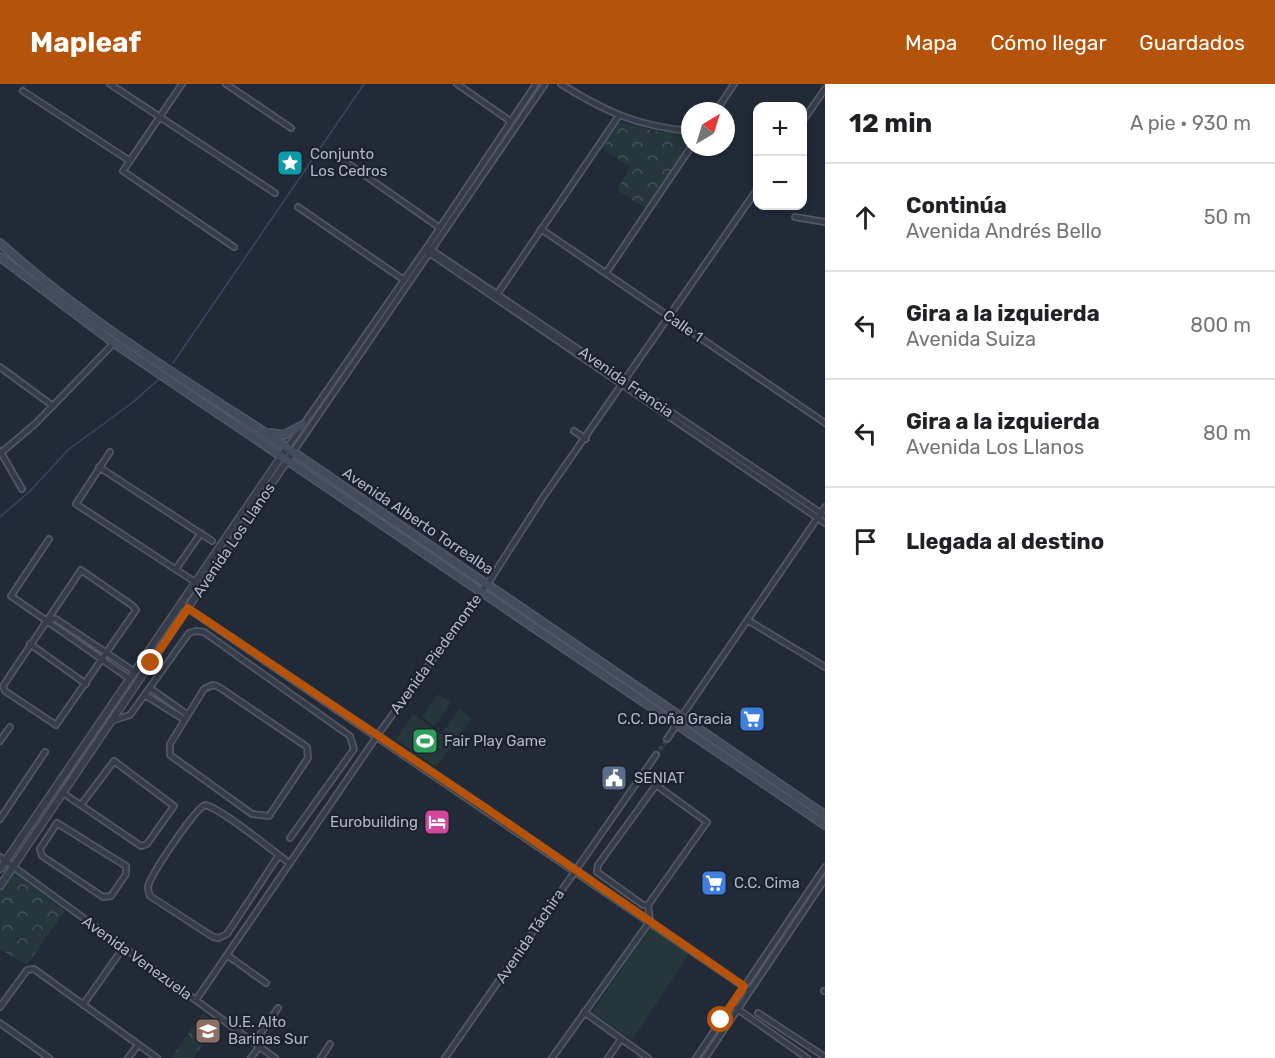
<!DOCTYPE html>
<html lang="es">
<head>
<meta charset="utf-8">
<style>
	body { margin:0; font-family:Rubik,sans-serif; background:#f6f6f6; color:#202124 }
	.controls { position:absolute; right:18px; top:18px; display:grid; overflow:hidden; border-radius:12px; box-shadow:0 3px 9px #0003 }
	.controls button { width:54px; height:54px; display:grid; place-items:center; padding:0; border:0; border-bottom:2px solid #e0e0e0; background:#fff; color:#202124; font:30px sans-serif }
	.compass { position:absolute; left:681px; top:18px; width:54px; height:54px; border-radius:50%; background:#fff; box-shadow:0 3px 9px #0003; rotate:38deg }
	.stop { position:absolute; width:18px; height:18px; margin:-14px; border:4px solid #b45309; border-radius:50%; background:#fff }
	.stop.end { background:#b45309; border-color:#fff; box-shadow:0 2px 6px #0008 }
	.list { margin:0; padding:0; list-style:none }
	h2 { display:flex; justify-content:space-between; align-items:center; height:78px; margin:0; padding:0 24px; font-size:26px }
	h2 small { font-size:20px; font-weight:400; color:#757577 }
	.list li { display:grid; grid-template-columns:39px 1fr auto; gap:18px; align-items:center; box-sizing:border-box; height:108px; padding:0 24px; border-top:2px solid #e0e0e0 }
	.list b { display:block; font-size:22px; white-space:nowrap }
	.list p { margin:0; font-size:20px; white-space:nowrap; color:#757577 }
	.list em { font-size:20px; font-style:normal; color:#757577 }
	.icon { flex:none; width:33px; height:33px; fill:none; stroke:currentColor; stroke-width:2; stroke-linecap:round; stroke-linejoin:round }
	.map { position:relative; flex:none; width:825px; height:974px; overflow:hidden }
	header { display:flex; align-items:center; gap:36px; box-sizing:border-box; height:84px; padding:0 30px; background:#b45309; color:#fff }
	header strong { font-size:28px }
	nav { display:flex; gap:33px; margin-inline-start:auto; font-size:21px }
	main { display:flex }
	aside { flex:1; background:#fff }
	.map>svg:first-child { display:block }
	.green { fill:#25373a }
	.forest { fill:url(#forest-crowns) }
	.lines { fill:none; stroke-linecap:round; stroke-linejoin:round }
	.stream { stroke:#394661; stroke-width:1.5 }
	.minor-tunnel { stroke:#373f4d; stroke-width:4.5; stroke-dasharray:4.5 2; stroke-linecap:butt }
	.minor-casing { stroke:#515763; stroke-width:8 }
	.tertiary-casing { stroke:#515763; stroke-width:9 }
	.secondary-casing { stroke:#515763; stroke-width:10 }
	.minor { stroke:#363c49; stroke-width:4.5 }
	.tertiary { stroke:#363c49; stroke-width:6 }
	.secondary { stroke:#444b5b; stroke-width:7 }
	.route { stroke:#b45309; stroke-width:8 }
	.labels { text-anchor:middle; stroke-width:4.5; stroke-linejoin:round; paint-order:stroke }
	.poi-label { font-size:15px; fill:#b1b7c5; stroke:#1b212d; text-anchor:start }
	.street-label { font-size:15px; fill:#b1b7c5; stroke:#1b212d }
</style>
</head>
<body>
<header>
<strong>Mapleaf</strong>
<nav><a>Mapa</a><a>Cómo llegar</a><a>Guardados</a></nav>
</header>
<main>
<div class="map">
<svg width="825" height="974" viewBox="0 0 825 974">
	<defs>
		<pattern id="forest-crowns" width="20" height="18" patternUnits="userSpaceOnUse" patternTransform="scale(1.5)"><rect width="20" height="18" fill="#25373a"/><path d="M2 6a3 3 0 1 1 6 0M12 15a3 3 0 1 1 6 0" fill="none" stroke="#425255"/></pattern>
	</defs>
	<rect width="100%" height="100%" fill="#222a38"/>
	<path class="green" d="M438 610 451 619 434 642 422 633Z
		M459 625 472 634 455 657 443 648Z
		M413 630 454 659 436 683 396 655Z
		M651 843 689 870 632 956 592 928Z"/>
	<path class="forest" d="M620 38 656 47 690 51V57L645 124 617 106 630 83 602 64Z
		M14 788 65 827 27 881 0 865V808Z
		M203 929 216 941 193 974H171Z"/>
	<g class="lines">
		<path class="stream" d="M173 279 364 0
			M0 433 30 407 68 366 132 319 158 296"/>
		<path class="minor-tunnel" d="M656 671 667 655"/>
		<defs>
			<path id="minor" d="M110 0 275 109
				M182 0 123 87 234 163
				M226 0 291 44
				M457 0 510 37
				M561 0C606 28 637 42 690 47
				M23 7 130 77
				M716 27 734 0
				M802 38 825 5
				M343 76 440 144
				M298 123 404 196
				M795 133 825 138
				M541 145 825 339
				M427 163 825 432
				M425 166 825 439
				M606 189 691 63
				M496 212 618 33
				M0 283 53 322
				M574 347 586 355
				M287 364 427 163 536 0
				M0 367 22 405
				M2 368 36 339 114 259
				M110 368 76 420 195 498
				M293 368 545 0
				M99 383 212 457
				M49 455 11 512 130 595
				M176 485 201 449
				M81 486 133 522 136 526 56 641 5 607 3 602Z
				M181 520 750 907
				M47 535H56L135 588
				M749 537 825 583
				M30 560 86 600
				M213 601 219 603 307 663 308 674 269 732 252 730 170 671V660L204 605Z
				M150 604 188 631
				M145 611 185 636
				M681 633 825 423
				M111 637 130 631 189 549 196 547 204 548 350 652 354 665 290 754
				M667 655 677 640
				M0 657 10 643
				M63 709 141 762 147 760 174 722 114 677 81 721
				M0 735 45 668
				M57 739 126 782V790L111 812 103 813 42 772 40 765Z
				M279 771 227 850 219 854 213 853 150 812C149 809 148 806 148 803 150 791 195 725 205 721 221 724 273 767 289 779
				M0 773 275 974
				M227 871 266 899
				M824 907H825
				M196 916 377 652 490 496 542 415 758 104
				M83 921 123 864
				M0 923 27 886 34 885 157 974
				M736 924 807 974
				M584 928 648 974
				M758 929 825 973
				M0 939 49 974
				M254 959 278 924
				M128 974 138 961
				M251 974 259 963
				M321 974 330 960
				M445 974 656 671
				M552 974 650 837 648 821 707 738 656 701 598 781 597 788 643 821H648
				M608 974 621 955
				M696 974 825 783
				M705 974 825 795"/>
			<path id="tertiary" d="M0 785 287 364
				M0 802 293 368"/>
			<path id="secondary" d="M0 159C77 229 168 286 255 342L825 731
				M0 173 114 259 825 741
				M270 349 284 351 303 341"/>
		</defs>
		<use href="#minor" class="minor-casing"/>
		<use href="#tertiary" class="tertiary-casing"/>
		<use href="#secondary" class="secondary-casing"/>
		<use href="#minor" class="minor"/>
		<use href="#tertiary" class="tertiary"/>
		<use href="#secondary" class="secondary"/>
	</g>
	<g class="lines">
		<path class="route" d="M151 579 188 524 486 724 744 902 721 936"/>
	</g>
	<defs>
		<symbol id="sight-square" viewBox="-11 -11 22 22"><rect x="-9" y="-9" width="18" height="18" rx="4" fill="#0f9aa8" stroke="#1b212d"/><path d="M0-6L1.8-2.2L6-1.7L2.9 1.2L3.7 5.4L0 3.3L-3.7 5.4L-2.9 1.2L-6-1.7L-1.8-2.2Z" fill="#fff"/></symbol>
		<symbol id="supermarket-square" viewBox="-11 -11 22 22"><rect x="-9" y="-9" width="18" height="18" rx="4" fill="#3f7fe0" stroke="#1b212d"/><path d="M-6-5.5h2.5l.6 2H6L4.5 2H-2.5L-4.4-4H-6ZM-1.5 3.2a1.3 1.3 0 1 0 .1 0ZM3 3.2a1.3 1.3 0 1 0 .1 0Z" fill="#fff"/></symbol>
		<symbol id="stadium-square" viewBox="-11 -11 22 22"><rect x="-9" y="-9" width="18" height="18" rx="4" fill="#2e9e5b" stroke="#1b212d"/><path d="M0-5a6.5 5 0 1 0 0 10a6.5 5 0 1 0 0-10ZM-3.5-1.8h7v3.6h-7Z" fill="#fff"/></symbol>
		<symbol id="civic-square" viewBox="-11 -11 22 22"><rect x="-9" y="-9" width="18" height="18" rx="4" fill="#5c6f8a" stroke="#1b212d"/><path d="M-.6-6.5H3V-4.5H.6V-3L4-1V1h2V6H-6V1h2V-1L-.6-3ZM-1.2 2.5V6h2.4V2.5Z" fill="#fff"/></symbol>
		<symbol id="hotel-square" viewBox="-11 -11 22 22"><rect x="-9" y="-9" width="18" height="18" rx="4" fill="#d1479c" stroke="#1b212d"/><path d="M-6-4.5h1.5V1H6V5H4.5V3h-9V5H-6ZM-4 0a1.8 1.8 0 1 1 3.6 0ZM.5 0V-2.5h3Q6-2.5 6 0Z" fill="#fff"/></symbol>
		<symbol id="school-square" viewBox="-11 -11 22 22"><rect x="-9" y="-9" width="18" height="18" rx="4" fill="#8d6e63" stroke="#1b212d"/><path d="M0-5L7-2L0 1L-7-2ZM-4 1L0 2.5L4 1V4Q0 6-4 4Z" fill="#fff"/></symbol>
	</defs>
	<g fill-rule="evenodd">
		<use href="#sight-square" x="275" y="64" width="30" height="30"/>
		<use href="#supermarket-square" x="737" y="620" width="30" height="30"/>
		<use href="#stadium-square" x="410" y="642" width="30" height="30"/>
		<use href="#civic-square" x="599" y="679" width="30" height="30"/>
		<use href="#hotel-square" x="422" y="723" width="30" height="30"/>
		<use href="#supermarket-square" x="699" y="784" width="30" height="30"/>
		<use href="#school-square" x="193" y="932" width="30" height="30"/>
	</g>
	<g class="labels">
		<g class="poi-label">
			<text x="310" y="75">Conjunto<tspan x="310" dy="17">Los Cedros</tspan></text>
			<text x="732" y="640" text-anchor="end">C.C. Doña Gracia</text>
			<text x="444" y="662">Fair Play Game</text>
			<text x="634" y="699">SENIAT</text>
			<text x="418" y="743" text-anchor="end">Eurobuilding</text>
			<text x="734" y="804">C.C. Cima</text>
			<text x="228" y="943">U.E. Alto<tspan x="228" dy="17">Barinas Sur</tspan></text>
		</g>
		<g class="street-label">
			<text transform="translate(683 242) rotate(35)" y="5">Calle 1</text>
			<text transform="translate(626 298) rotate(35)" y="5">Avenida Francia</text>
			<text transform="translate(418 437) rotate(34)" y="5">Avenida Alberto Torrealba</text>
			<text transform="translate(234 456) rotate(-56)" y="5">Avenida Los Llanos</text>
			<text transform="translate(436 570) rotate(-54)" y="5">Avenida Piedemonte</text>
			<text transform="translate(530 852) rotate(-56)" y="5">Avenida Táchira</text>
			<text transform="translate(137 874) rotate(36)" y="5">Avenida Venezuela</text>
		</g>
	</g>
</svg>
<div class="controls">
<button>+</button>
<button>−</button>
</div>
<svg class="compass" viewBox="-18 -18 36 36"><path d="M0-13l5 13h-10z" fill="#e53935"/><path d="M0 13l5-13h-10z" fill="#757577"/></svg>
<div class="stop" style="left:721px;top:936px"></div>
<div class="stop end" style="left:151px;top:579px"></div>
</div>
<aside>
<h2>12 min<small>A pie · 930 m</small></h2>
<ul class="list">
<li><svg class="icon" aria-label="ahead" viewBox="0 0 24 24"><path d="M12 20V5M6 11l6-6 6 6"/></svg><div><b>Continúa</b><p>Avenida Andrés Bello</p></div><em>50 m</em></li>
<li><svg class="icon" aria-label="left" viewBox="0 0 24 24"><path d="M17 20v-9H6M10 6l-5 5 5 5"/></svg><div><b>Gira a la izquierda</b><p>Avenida Suiza</p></div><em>800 m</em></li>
<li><svg class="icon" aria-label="left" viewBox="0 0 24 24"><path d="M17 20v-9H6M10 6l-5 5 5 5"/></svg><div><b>Gira a la izquierda</b><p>Avenida Los Llanos</p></div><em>80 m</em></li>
<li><svg class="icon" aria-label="arrive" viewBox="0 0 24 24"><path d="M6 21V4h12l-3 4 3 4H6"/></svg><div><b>Llegada al destino</b></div></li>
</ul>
</aside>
</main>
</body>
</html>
